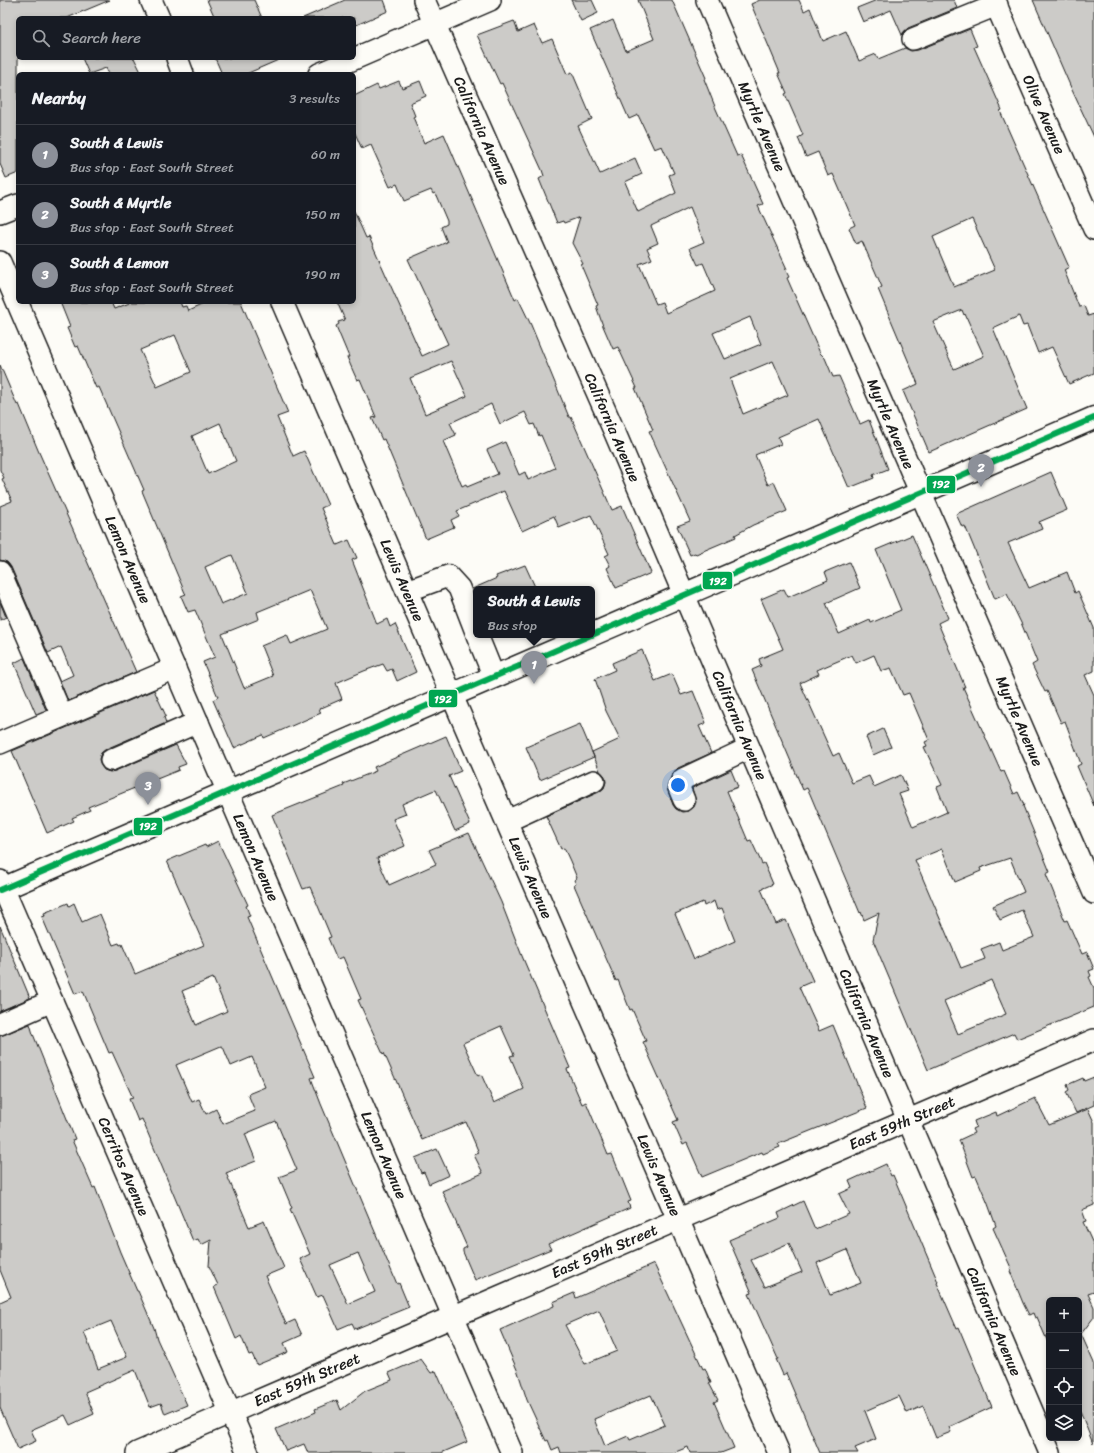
<!DOCTYPE html>
<html lang="en">
<head>
<meta charset="utf-8">
<style>
	body { margin:0; font-family:Sriracha,sans-serif; background:#20242c; color:#f1f3f6 }
	.controls { position:absolute; right:12px; bottom:12px; display:grid; overflow:hidden; border-radius:6px; box-shadow:0 2px 6px #0003 }
	.controls button { width:36px; height:36px; display:grid; place-items:center; padding:0; border:0; border-bottom:1px solid #363941; background:#171b24; color:#f1f3f6; font:20px sans-serif }
	.you { position:absolute; left:678px; top:785px; width:14px; height:14px; margin:-10px; border:3px solid #fff; border-radius:50%; background:#1a73e8; box-shadow:0 0 0 6px #1a73e833 }
	.badge { display:grid; place-items:center; width:26px; height:26px; border-radius:50%; background:#8c9099; color:#fff; font-size:13px; font-weight:700 }
	.pin { position:absolute; translate:-50% -33px; filter:drop-shadow(0 1px 2px #0008) }
	.pin::after { content:''; position:absolute; top:21px; width:14px; height:12px; background:inherit; clip-path:polygon(0 0,100% 0,50% 100%) }
	.popup { position:absolute; left:473px; top:586px; width:122px; height:52px; box-sizing:border-box; display:grid; place-content:center; border-radius:6px; background:#171b24; filter:drop-shadow(0 1px 3px #0005); font-size:13px; white-space:nowrap; color:#9ea1a6 }
	.popup b { font-size:15px; color:#f1f3f6 }
	.popup::after { content:''; position:absolute; left:50%; top:100%; margin-left:-8px; border:8px solid transparent; border-top-color:#171b24 }
	.list { margin:0; padding:0; list-style:none }
	h2 { display:flex; justify-content:space-between; align-items:center; height:52px; margin:0; padding:0 16px; font-size:17px }
	h2 small { font-size:13px; font-weight:400; color:#9ea1a6 }
	.list li { display:grid; grid-template-columns:26px 1fr auto; gap:12px; align-items:center; box-sizing:border-box; height:60px; padding:0 16px; border-top:1px solid #363941 }
	.list b { display:block; font-size:15px; white-space:nowrap }
	.list p { margin:0; font-size:13px; white-space:nowrap; color:#9ea1a6 }
	.list em { font-size:13px; font-style:normal; color:#9ea1a6 }
	.icon { flex:none; width:22px; height:22px; fill:none; stroke:currentColor; stroke-width:2; stroke-linecap:round; stroke-linejoin:round }
	.map { position:relative; flex:none; width:1094px; height:1453px; overflow:hidden }
	.search { position:absolute; background:#171b24; box-shadow:0 2px 6px #0003; left:16px; top:16px; width:340px; height:44px; display:flex; align-items:center; gap:10px; box-sizing:border-box; padding:0 14px; border-radius:6px; color:#9ea1a6; font-size:15px }
	.panel { position:absolute; background:#171b24; box-shadow:0 2px 6px #0003; left:16px; top:72px; width:340px; height:232px; border-radius:6px }
	.map>svg:first-child { display:block }
	.building { fill:#cccbc8; stroke:#1c1c1c; fill-rule:evenodd }
	.lines { fill:none; stroke-linecap:round; stroke-linejoin:round }
	.minor-casing { stroke:#1c1c1c; stroke-width:24 }
	.major-casing { stroke:#1c1c1c; stroke-width:25 }
	.minor { stroke:#fdfcf7; stroke-width:21 }
	.major { stroke:#fdfcf7; stroke-width:22 }
	.bus-1-casing { stroke:#fdfcf7; stroke-width:9 }
	.bus-1 { stroke:#00a651; stroke-width:6 }
	.labels { text-anchor:middle; stroke-width:3.5; stroke-linejoin:round; paint-order:stroke }
	.street-label { font-size:15px; fill:#1c1c1c; stroke:#fdfcf7 }
	.line-badge { stroke:#fdfcf7; stroke-width:1.5 }
	.badge-label { font-size:11px; text-anchor:middle; font-weight:bold; fill:#fff }
</style>
</head>
<body>
<div class="map">
<svg width="1094" height="1453" viewBox="0 0 1094 1453">
	<rect width="100%" height="100%" fill="#fdfcf7"/>
	<filter id="ink" filterUnits="userSpaceOnUse"><feTurbulence type="fractalNoise" baseFrequency=".025" numOctaves="2"/><feDisplacementMap in="SourceGraphic" scale="8" xChannelSelector="R" yChannelSelector="G"/><feConvolveMatrix kernelMatrix="1 2 1 2 8 2 1 2 1" color-interpolation-filters="sRGB"/></filter>
	<g filter="url(#ink)">
		<path class="building" d="M0 0H110L67 18H18V173L6 178 0 164Z
			M207 0H254L262 18H215Z
			M345 0H384L388 11 354 26V18H303Z
			M571 0H592L598 13 581 21Z
			M638 0H672L706 78 704 79 716 109 737 156 741 155 763 204 758 206 787 269H785L789 277 787 278 820 353 825 358 833 377 839 376 860 424 869 420 888 469 873 475 874 478 849 488 819 419 778 437 781 444 755 455 768 485 774 482 787 511 753 525 735 535 736 537 696 554 695 553 690 555 677 526 690 521 649 431 653 430 635 388H637L618 347 613 349 603 326 596 306 598 305 581 265 583 264 572 243 580 217 564 223 563 221 557 223 539 179 544 176 542 170 502 83 500 84 477 35 514 21 518 32 534 25 542 43 552 39 567 74 572 72 592 119 578 126 600 174 635 158 642 174 625 182 638 212 676 193 669 175 674 173 662 146 654 149 638 115 629 119 590 30 613 20 626 51 654 39ZM690 207 704 242 690 248 698 265 703 263 715 291 666 313 662 302 656 304 639 264 652 259 647 248 658 243 651 226ZM750 317 761 344 725 359 713 333ZM773 361 788 395 743 414 730 379Z
			M760 0H799L804 11 810 8 823 41 846 31 859 61 876 54 878 59 905 48 911 51 918 50 970 29 977 46 974 47 1002 110 1000 111 1069 267 1064 270 1079 307 1084 306 1088 316 1094 314V373L1069 384 1052 347 1038 353 1027 325 1023 326 1019 316 993 328 1027 409 929 452 903 391 918 384 878 289 882 287 862 241 856 244 849 228 855 225 833 174 828 176 818 152 806 157 798 138 803 135 785 94 787 93 778 73H780L751 4ZM972 219 995 270 954 287 933 237ZM962 310 964 315 965 314 984 356 954 369 933 322Z
			M877 0H954L957 8 908 28 902 35 891 10 863 22 857 8Z
			M1033 0H1094V137L1072 90Z
			M82 58H134L142 74H109L106 68 89 74Z
			M215 58H283L246 74H222Z
			M399 81 402 88 420 81 426 96 410 103 415 116 413 117 424 143 444 134 515 300 518 298 531 325 569 417H571L612 510 622 506 651 573 616 588 607 568 610 566 605 556 609 554 591 515 559 528 554 516 522 531 504 491 457 511 459 516 451 520 454 527 426 539 384 439 382 440 372 418 376 417 360 379 357 380 353 371 347 357H349L336 326 339 324 338 322 345 320 337 302H354V211L366 238 369 237 422 356 448 344 408 259 447 242 441 227 447 224V221L435 193 433 194 431 190 404 201 397 184 390 187 371 145 362 149 354 131V96L377 85 379 89ZM451 361 467 396 425 414 410 378ZM491 404 500 424 525 412 531 425 534 424 539 436 541 435 555 468 528 480 525 472 519 475 505 442 487 450 498 474 467 487 466 484 462 486 443 441 456 435 450 423Z
			M60 302H111L114 309 132 302H180L182 307 186 306 188 311 208 302H241L288 413 277 417 293 456 304 451 328 505 321 508 337 545 349 540 357 558 352 560 377 624 387 619 390 627 395 624 416 672 397 681 392 669 387 671 383 664 364 671 336 683 342 699 319 709 321 713 264 738 263 735 234 748 213 700 218 697 203 662 215 657 195 610 188 612 181 596 186 594 185 593 142 491 144 490 99 387 96 388 78 346 75 347 67 328 70 327ZM175 335 191 372 157 387 140 350ZM220 423 236 461 208 474 192 436ZM232 555 248 593 221 604 205 567ZM310 590 327 629 291 644 287 635 261 646 273 676 244 688 222 634 259 619 257 612Z
			M0 365 17 405 19 404 38 450 136 672 68 701 60 681 73 675 61 647 48 653 11 567 7 562 0 560V506L12 501 2 479 4 478 0 470Z
			M1051 472 1067 510 1039 522 1042 529 1008 543 1029 588 1067 572 1075 593 1078 591 1094 628V671L1085 675 1094 695V806L1077 766 1081 764 1065 721 1061 723 1047 691 1045 692 1032 665 1037 662 1022 625 1007 594 995 599 965 526 962 527 956 514Z
			M912 535 948 618 938 623 965 687H963L1001 772 1004 771 1014 794 1018 792 1024 805 1023 806 1050 872 1046 874 1065 921 1067 920 1082 954 1087 952 1094 969 1089 971 1091 976 1089 977 1094 988V1007L1017 1039 1014 1033 928 1070 873 940 879 913 864 920 861 912 860 913 810 794 807 788 803 790 752 670 761 666 759 659 783 649 761 599 784 589 788 597 828 580 825 572 849 562 860 588 826 603 839 634 870 620 871 623 901 610 876 550ZM852 655 856 663 874 655 881 671 891 668 903 695 909 693 929 740 925 742 927 746 924 747 942 785 937 787 947 812 913 827 899 794 908 791 901 775 874 787 869 776 852 783 839 753 833 756 800 683 819 674 817 670ZM942 849 955 882 981 871 980 868 1010 858 1024 892 993 906 1000 920 1022 910 1034 937 1002 950 999 942 981 949 985 959 961 968 915 860ZM991 980 1006 1014 958 1034 944 1001Z
			M525 565 536 589H472L497 578 496 576Z
			M0 602 6 617 0 620Z
			M642 650 655 681 672 674 681 695 693 691 706 723 699 726 711 753 678 768 672 774 667 788 673 805 676 809 682 812 689 811 694 807 696 802 692 788 731 770 738 787 727 791 748 841 751 840 762 864 764 863 773 884 761 889 776 924 786 920 813 981 799 987 819 1031 833 1025 867 1108 778 1144 780 1147 763 1154 762 1152 702 1177 687 1143 683 1145 673 1122 678 1120 643 1042 646 1041 632 1009 630 1010 618 980 616 981 574 885 576 884 574 880 577 878 570 861 564 848 561 849 546 816 599 792 604 788 606 782 605 776 600 771 592 752 620 739 606 711 595 679 615 670 612 663ZM714 901 717 910 722 908 735 941 694 959 675 914 703 902 704 906Z
			M24 658 46 710 36 714 14 663Z
			M154 690 166 716 164 717 166 723 106 749 101 753 99 759 100 764 104 770 110 772 115 771 176 745 186 764 178 767 179 770 88 807 90 810 72 818 74 821 47 833 12 751Z
			M580 724 594 757 540 780 526 747Z
			M883 729 891 747 873 755 866 737Z
			M446 736 461 771 449 776 470 824 455 831 436 790 432 791 402 804 406 814 393 819 405 846 377 858 389 885 436 864 429 850 469 833 501 902 522 956 570 1068 567 1069 582 1104 586 1102 608 1155 612 1154 631 1201 628 1202 630 1208 548 1244 551 1249 475 1280 463 1252V1249L467 1247 442 1191 483 1173 474 1155 479 1153 466 1122 422 1140 384 1053 383 1054 358 1000 361 999 343 957 337 959 328 938 331 937 310 887 303 889 272 815 344 786 343 784 376 771 374 767ZM501 1026 514 1055 510 1056 524 1089 494 1103 481 1074 478 1076 463 1043Z
			M218 841 248 905 246 906 250 916 247 917 315 1077 311 1078 321 1104 397 1284 399 1283 409 1307 355 1329 352 1323 338 1329 323 1295 317 1297 300 1259 310 1254 290 1209 292 1208 279 1177 297 1170 276 1121 245 1134 256 1161 226 1173 249 1227 264 1221 284 1268 265 1276 286 1324 295 1320 302 1335 284 1343 288 1352 257 1365 252 1354 249 1355 241 1336 236 1339 214 1287 218 1285 209 1266 211 1240 201 1245 198 1239 193 1241 142 1119 138 1121 129 1099 133 1098 112 1052 109 1053 83 991 75 994 42 917 45 916 44 913 68 903 69 906 74 903 82 922 100 914 113 945 119 943 120 945 122 944 135 974 204 945 167 861 205 845 206 847ZM213 978 227 1011 196 1025 182 991ZM221 1046 223 1047 231 1066 252 1057 265 1087 248 1094 255 1111 223 1124 216 1109 206 1114 199 1099 192 1102 176 1065ZM358 1253 375 1292 348 1304 330 1265Z
			M0 926 30 998 0 1011Z
			M30 1024 33 1034 75 1139 72 1140 93 1188 95 1187 120 1252 137 1291H138L154 1328 157 1339 187 1405 165 1414 161 1403 150 1407 135 1370 85 1392 94 1414 70 1425 65 1415 31 1430 36 1441 18 1449 0 1408V1302L11 1297 0 1270V1036ZM111 1321 127 1357 98 1369 84 1332Z
			M1094 1077V1105L1076 1113 1066 1092 1069 1090 1067 1085 1083 1078 1084 1081Z
			M1035 1098 1049 1125 1088 1109 1094 1122V1205L1082 1210 1086 1221 1083 1222 1094 1246V1292L1088 1294 1094 1307V1317L1081 1334 1094 1363 1093 1444 1079 1408V1300H1049V1345L1037 1317 1035 1318 1033 1313 1029 1315 1023 1303 1010 1271 1012 1270 993 1228 996 1226 988 1204 976 1176 973 1177 959 1140 974 1133 972 1129 976 1127 974 1121 996 1112 997 1116Z
			M437 1149 449 1175 429 1184 424 1172 421 1173 415 1158Z
			M886 1164 891 1176 893 1175 938 1282 937 1283 957 1329 959 1328 992 1407 949 1427 951 1432 936 1438 923 1406 907 1413 899 1396 865 1411 876 1439 855 1448 858 1453H820L786 1373 783 1375 776 1359H778L749 1294 752 1293 729 1240 780 1218 778 1213 803 1201 815 1229 849 1214 839 1194 852 1188 849 1181ZM789 1243 802 1272 765 1287 751 1260ZM847 1250 861 1283 830 1295 817 1263Z
			M654 1264 703 1369 705 1368 711 1383H709L718 1400 714 1402 734 1448 721 1453H690L688 1447 673 1453H561L559 1447 552 1450 548 1440 546 1441 527 1400 518 1372 500 1330 554 1306 553 1302 574 1293 576 1298ZM599 1310 617 1351 585 1364 565 1325ZM651 1395 665 1425 630 1440 628 1436 605 1446 594 1419Z
			M421 1359 431 1373 436 1371 467 1442 441 1453H308L304 1444 286 1451 276 1429 316 1412 315 1409 337 1400 341 1410 365 1391 392 1380 389 1373Z"/>
		<g class="lines">
			<defs>
				<g id="minor">
					<path d="M151 0 159 18"/>
					<path id="s1" d="M424 0 615 433 1050 1453"/>
					<path id="s2" d="M707 0 1094 893"/>
					<path id="s3" d="M994 0 1094 229"/>
					<path d="M913 39 997 5"/>
					<path d="M177 58 183 74"/>
					<path d="M319 74 490 0"/>
					<path d="M0 212 18 205"/>
					<path id="s4" d="M0 262 512 1453"/>
					<path id="s5" d="M282 302 779 1453"/>
					<path d="M0 572 62 716"/>
					<path d="M407 591 448 576 459 588 476 632"/>
					<path d="M477 635 494 677"/>
					<path d="M0 743 175 668"/>
					<path d="M111 760 198 722"/>
					<path d="M684 800 679 788 683 779 749 748"/>
					<path d="M507 821 594 781"/>
					<path id="s6" d="M0 881 248 1453"/>
					<path d="M0 1024 52 1001"/>
					<path id="s7" d="M137 1453 1094 1040"/>
				</g>
				<path id="major" d="M0 890 1094 418"/>
			</defs>
			<use href="#minor" class="minor-casing"/>
			<use href="#major" class="major-casing"/>
			<use href="#minor" class="minor"/>
			<use href="#major" class="major"/>
			<defs>
				<path id="bus-1" d="M592 635 1094 418
					M0 890 591 635"/>
			</defs>
			<use href="#bus-1" class="bus-1-casing"/>
			<use href="#bus-1" class="bus-1"/>
		</g>
	</g>
	<g class="labels">
		<g class="street-label">
			<text dy="5" stroke="none"><textPath href="#s3" startOffset="125">Olive Avenue</textPath></text>
			<text dy="5" stroke="none"><textPath href="#s2" startOffset="138">Myrtle Avenue</textPath></text>
			<text dy="5" stroke="none"><textPath href="#s1" startOffset="143">California Avenue</textPath></text>
			<text dy="5" stroke="none"><textPath href="#s2" startOffset="462">Myrtle Avenue</textPath></text>
			<text dy="5" stroke="none"><textPath href="#s1" startOffset="467">California Avenue</textPath></text>
			<text dy="5" stroke="none"><textPath href="#s4" startOffset="324">Lemon Avenue</textPath></text>
			<text dy="5" stroke="none"><textPath href="#s5" startOffset="303">Lewis Avenue</textPath></text>
			<text dy="5" stroke="none"><textPath href="#s2" startOffset="786">Myrtle Avenue</textPath></text>
			<text dy="5" stroke="none"><textPath href="#s1" startOffset="791">California Avenue</textPath></text>
			<text dy="5" stroke="none"><textPath href="#s4" startOffset="648">Lemon Avenue</textPath></text>
			<text dy="5" stroke="none"><textPath href="#s5" startOffset="627">Lewis Avenue</textPath></text>
			<text dy="5" stroke="none"><textPath href="#s1" startOffset="1115">California Avenue</textPath></text>
			<text dy="5" stroke="none"><textPath href="#s7" startOffset="833">East 59th Street</textPath></text>
			<text dy="5" stroke="none"><textPath href="#s4" startOffset="972">Lemon Avenue</textPath></text>
			<text dy="5" stroke="none"><textPath href="#s6" startOffset="311">Cerritos Avenue</textPath></text>
			<text dy="5" stroke="none"><textPath href="#s5" startOffset="951">Lewis Avenue</textPath></text>
			<text dy="5" stroke="none"><textPath href="#s7" startOffset="509">East 59th Street</textPath></text>
			<text dy="5" stroke="none"><textPath href="#s1" startOffset="1439">California Avenue</textPath></text>
			<text dy="5" stroke="none"><textPath href="#s7" startOffset="185">East 59th Street</textPath></text>
		</g>
	</g>
	<g class="line-badge">
		<rect x="926" y="475" width="30" height="19" rx="4" fill="#00a651"/>
		<rect x="702" y="571" width="31" height="19" rx="4" fill="#00a651"/>
		<rect x="428" y="689" width="30" height="19" rx="4" fill="#00a651"/>
		<rect x="133" y="817" width="30" height="19" rx="4" fill="#00a651"/>
	</g>
	<g class="badge-label">
		<text x="941" y="488">192</text>
		<text x="718" y="585">192</text>
		<text x="443" y="703">192</text>
		<text x="148" y="830">192</text>
	</g>
</svg>
<div class="controls">
<button>+</button>
<button>−</button>
<button><svg class="icon" aria-label="locate" viewBox="0 0 24 24"><circle cx="12" cy="12" r="6"/><path d="M12 2v4M12 18v4M2 12h4M18 12h4"/></svg></button>
<button><svg class="icon" aria-label="layers" viewBox="0 0 24 24"><path d="M12 4l9 5-9 5-9-5zM3 14l9 5 9-5"/></svg></button>
</div>
<div class="you"></div>
<div class="pin badge" style="left:534px;top:684px">1</div>
<div class="popup"><b>South &amp; Lewis</b>Bus stop</div>
<div class="pin badge" style="left:981px;top:487px">2</div>
<div class="pin badge" style="left:148px;top:805px">3</div>
<div class="search"><svg class="icon" aria-label="search" viewBox="0 0 24 24"><circle cx="10" cy="10" r="6"/><path d="M15 15l6 6"/></svg>Search here</div>
<section class="panel">
<h2>Nearby<small>3 results</small></h2>
<ul class="list">
<li><span class="badge">1</span><div><b>South &amp; Lewis</b><p>Bus stop · East South Street</p></div><em>60 m</em></li>
<li><span class="badge">2</span><div><b>South &amp; Myrtle</b><p>Bus stop · East South Street</p></div><em>150 m</em></li>
<li><span class="badge">3</span><div><b>South &amp; Lemon</b><p>Bus stop · East South Street</p></div><em>190 m</em></li>
</ul>
</section>
</div>
</body>
</html>
